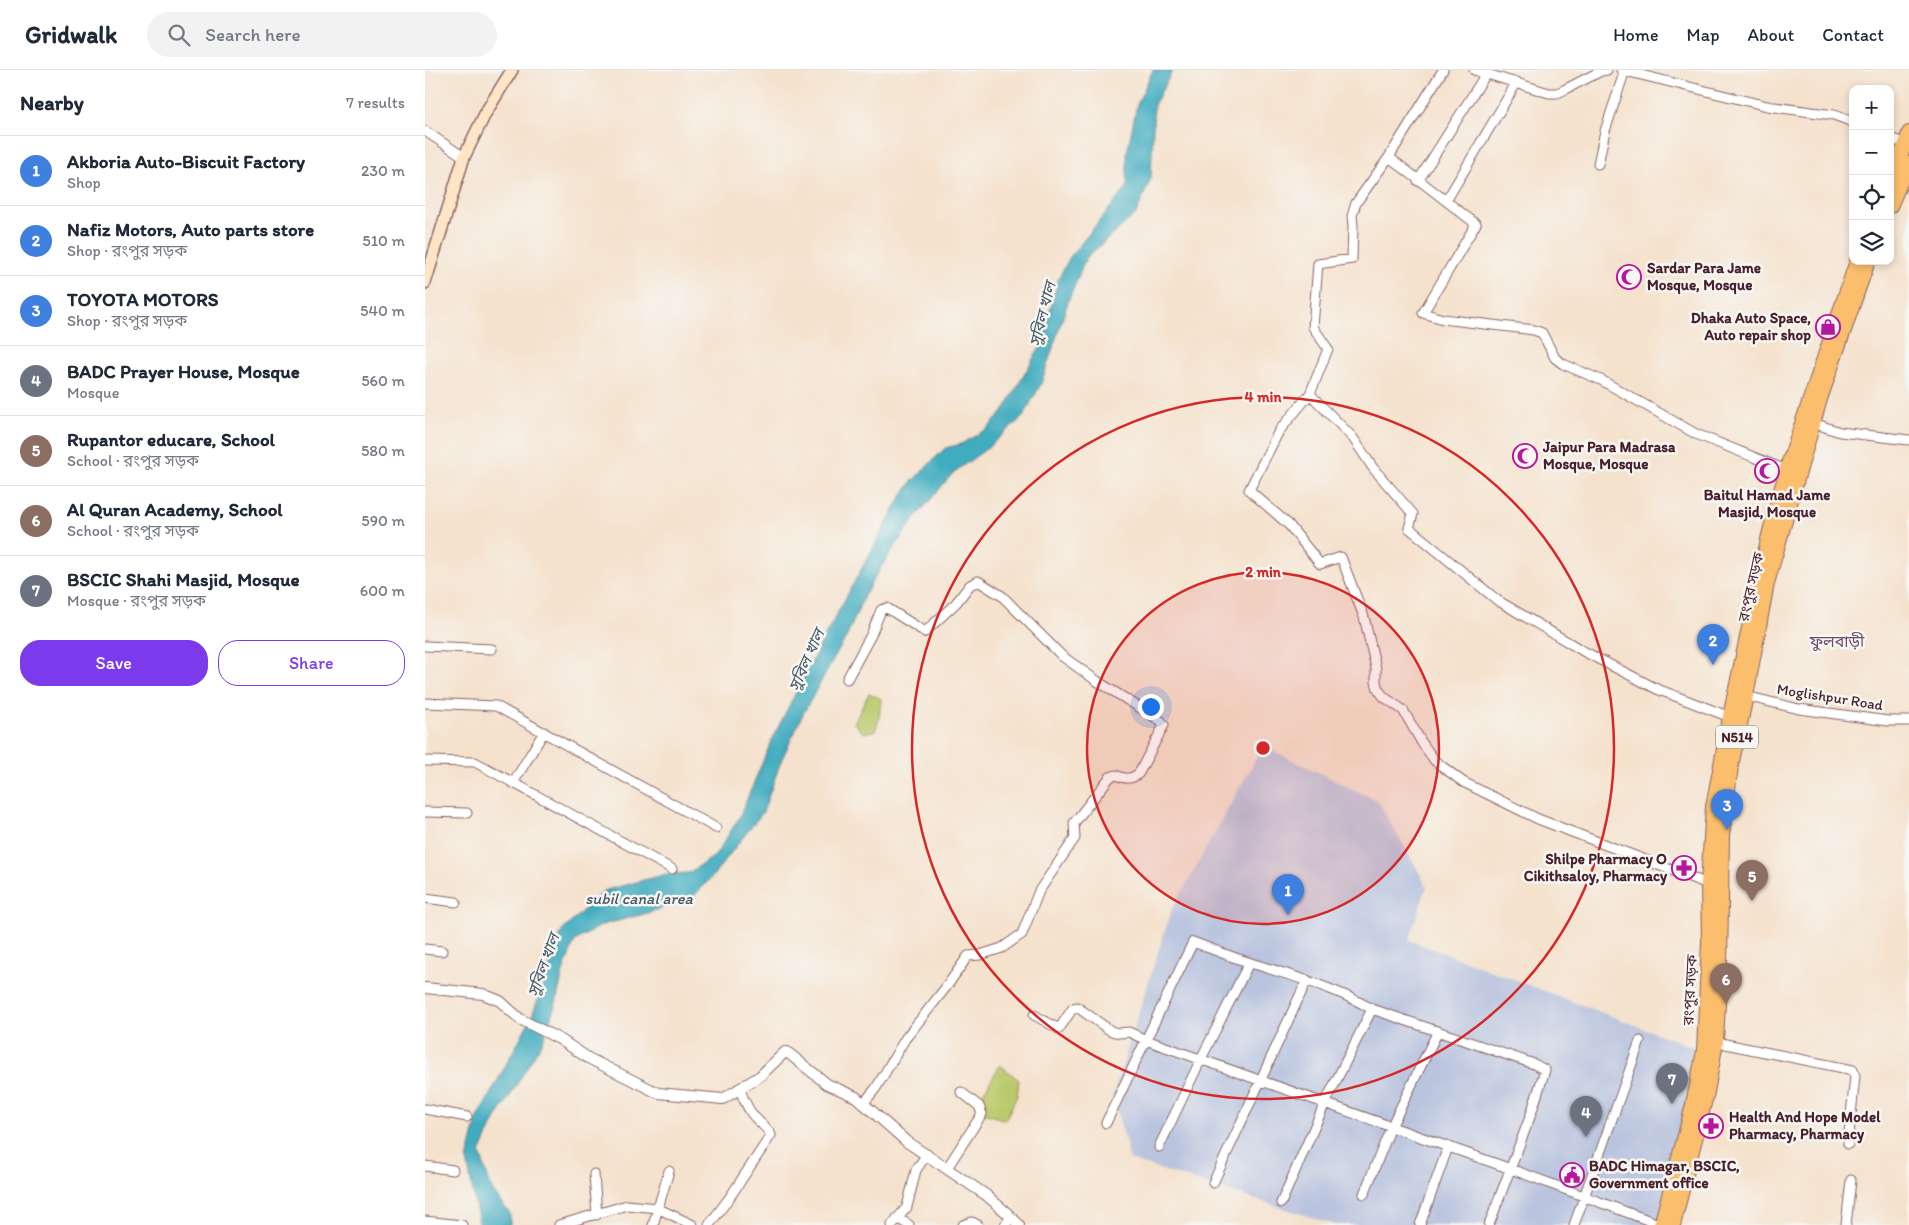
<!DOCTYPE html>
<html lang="en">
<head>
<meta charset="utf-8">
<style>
	body { margin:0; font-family:Itim,"Noto Sans Bengali",sans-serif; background:#f2f2f3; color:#1f2937 }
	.controls { position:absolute; right:15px; top:15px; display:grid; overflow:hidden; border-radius:10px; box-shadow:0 2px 8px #0003 }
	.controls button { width:45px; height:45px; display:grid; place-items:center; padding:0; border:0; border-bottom:1px solid #e0e1e3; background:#fff; color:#1f2937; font:25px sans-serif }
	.you { position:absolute; left:725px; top:636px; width:18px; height:18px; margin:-12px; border:4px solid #fff; border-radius:50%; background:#1a73e8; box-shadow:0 0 0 8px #1a73e833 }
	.badge { display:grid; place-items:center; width:32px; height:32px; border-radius:50%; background:#7c3aed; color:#fff; font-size:16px; font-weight:700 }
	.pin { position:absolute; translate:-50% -41px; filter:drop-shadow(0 1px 2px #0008) }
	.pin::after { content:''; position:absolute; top:26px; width:18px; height:15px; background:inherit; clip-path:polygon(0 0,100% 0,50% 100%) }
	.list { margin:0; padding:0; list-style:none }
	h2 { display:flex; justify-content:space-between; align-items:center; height:65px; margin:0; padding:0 20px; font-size:21px }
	h2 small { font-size:16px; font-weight:400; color:#747a83 }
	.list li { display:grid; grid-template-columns:32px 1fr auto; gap:15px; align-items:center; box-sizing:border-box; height:70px; padding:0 20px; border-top:1px solid #e0e1e3 }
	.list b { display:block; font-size:19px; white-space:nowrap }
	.list p { margin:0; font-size:16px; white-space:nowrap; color:#747a83 }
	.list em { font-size:16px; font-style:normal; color:#747a83 }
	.actions { display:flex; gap:10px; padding:15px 20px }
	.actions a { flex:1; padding:11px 0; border:1px solid #7c3aed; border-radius:20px; text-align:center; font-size:18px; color:#7c3aed }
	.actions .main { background:#7c3aed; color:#fff }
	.icon { flex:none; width:28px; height:28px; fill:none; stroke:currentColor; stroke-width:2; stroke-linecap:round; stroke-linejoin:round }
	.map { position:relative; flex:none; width:1484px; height:1155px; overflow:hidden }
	header { display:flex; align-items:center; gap:30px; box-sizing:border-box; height:70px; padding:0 25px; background:#fff; border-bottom:1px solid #e0e1e3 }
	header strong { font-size:24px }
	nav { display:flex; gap:28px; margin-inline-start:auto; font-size:18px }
	.search { width:350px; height:45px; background:#f2f2f3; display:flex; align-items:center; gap:12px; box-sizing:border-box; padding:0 18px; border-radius:28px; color:#747a83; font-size:19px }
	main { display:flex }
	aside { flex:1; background:#fff }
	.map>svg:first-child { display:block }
	.industrial { fill:#bac4de }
	.green { fill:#bac96b; stroke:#82744b }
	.water { fill:#40acbf; stroke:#456675 }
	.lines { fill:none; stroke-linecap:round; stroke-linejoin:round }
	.minor-casing { stroke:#866364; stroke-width:11 }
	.tertiary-casing { stroke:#866364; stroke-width:12 }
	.secondary-casing { stroke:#866364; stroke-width:14 }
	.trunk-casing { stroke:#866364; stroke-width:16 }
	.minor { stroke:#fff; stroke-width:9 }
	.tertiary { stroke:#fff; stroke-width:10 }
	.secondary { stroke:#fde5c5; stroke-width:11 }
	.trunk { stroke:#fabe6d; stroke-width:14 }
	.ring { fill:none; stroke:#d62828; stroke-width:2.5 }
	.labels { text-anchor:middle; stroke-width:5; stroke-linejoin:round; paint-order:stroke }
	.shield { fill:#f6f6f2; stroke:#7e6067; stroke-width:1 }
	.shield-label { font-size:14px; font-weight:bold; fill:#4a1f2b }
	.poi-label { font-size:15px; font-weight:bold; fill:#4a1f2b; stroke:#f6f6f2; text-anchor:start }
	.street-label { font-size:15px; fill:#4a1f2b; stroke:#f6f6f2 }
	.water-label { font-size:16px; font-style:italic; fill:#465766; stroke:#f6f6f2 }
	.neighbourhood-label { font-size:16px; fill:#6c4c6b; stroke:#f6f6f2 }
	.centre { fill:#d62828; stroke:#f6f6f2; stroke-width:2.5 }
	.ring-label { font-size:15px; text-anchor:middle; font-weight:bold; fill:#d62828; stroke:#f6f6f2; stroke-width:5; stroke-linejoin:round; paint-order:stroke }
</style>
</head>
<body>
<header>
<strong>Gridwalk</strong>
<div class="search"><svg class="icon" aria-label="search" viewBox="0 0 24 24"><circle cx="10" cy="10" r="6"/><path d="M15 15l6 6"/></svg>Search here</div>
<nav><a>Home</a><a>Map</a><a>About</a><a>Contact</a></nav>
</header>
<main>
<aside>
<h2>Nearby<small>7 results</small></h2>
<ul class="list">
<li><span class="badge" style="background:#3f7fe0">1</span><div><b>Akboria Auto-Biscuit Factory</b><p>Shop</p></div><em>230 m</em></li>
<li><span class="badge" style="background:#3f7fe0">2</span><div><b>Nafiz Motors, Auto parts store</b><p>Shop · রংপুর সড়ক</p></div><em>510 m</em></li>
<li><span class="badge" style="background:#3f7fe0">3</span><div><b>TOYOTA MOTORS</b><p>Shop · রংপুর সড়ক</p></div><em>540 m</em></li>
<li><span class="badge" style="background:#6b7280">4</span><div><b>BADC Prayer House, Mosque</b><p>Mosque</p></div><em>560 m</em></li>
<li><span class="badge" style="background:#8d6e63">5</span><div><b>Rupantor educare, School</b><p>School · রংপুর সড়ক</p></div><em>580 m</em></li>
<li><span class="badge" style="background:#8d6e63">6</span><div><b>Al Quran Academy, School</b><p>School · রংপুর সড়ক</p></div><em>590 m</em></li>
<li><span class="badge" style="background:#6b7280">7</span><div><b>BSCIC Shahi Masjid, Mosque</b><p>Mosque · রংপুর সড়ক</p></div><em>600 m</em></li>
</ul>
<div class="actions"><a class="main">Save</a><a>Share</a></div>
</aside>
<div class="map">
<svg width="1484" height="1155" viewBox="0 0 1484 1155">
	<rect width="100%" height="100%" fill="#f6f6f2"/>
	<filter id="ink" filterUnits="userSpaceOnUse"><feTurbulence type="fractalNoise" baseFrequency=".02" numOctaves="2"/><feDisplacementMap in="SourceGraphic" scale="10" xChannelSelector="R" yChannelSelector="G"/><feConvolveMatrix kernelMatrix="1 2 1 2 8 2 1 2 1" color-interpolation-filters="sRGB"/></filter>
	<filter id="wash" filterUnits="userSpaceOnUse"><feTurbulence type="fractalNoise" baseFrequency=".0096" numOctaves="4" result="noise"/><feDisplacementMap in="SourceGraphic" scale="20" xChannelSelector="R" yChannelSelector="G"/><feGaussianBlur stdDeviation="1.12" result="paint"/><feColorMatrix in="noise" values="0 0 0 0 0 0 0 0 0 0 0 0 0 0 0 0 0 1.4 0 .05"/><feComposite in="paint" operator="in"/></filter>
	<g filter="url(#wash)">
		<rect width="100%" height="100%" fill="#f5e2cd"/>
		<path class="industrial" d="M838 676 953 731 1002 816 984 870 1279 981 1236 1155H911L705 1090 688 1025 746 841Z"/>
		<path class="green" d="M444 623 456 629 454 649 450 661 438 663 429 653Z
			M575 995 594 1010 592 1026 580 1050 559 1043V1036L553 1032Z"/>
		<path class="water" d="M728 0H748L729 35 726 108 711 144 661 188 643 232 616 314 598 347 561 379 528 403 490 448 456 497 439 526 423 564 379 642 356 691 338 742 287 807 267 828 216 845 177 855 150 871 138 902 131 933 117 973 69 1052 55 1083 67 1120 85 1144V1155H54L42 1090 52 1049 107 946 137 861 178 821 241 804 263 803 290 786 314 748 348 667 403 560 475 429 487 411 520 378 536 374 562 359 578 342 617 273 633 209 645 187 702 117V82L712 34Z"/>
	</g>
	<g filter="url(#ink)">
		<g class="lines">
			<defs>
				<path id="minor" d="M1018 0 964 87 931 133 927 146 928 155 927 189 893 194 888 257 903 279 885 324 854 361 824 420 864 455 895 494 916 487 939 547 951 598V612L953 619 959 627 978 640 997 673 1010 691 1038 712 1113 749 1283 814
					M1049 0 1124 23H1132L1139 20 1176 1 1182 0
					M1196 0 1342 36 1409 45 1428 52
					M0 61 39 87
					M1465 68 1481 74
					M964 87 1051 154 998 243 1018 249 1109 260 1117 263 1130 288 1138 294 1176 310 1271 364 1361 400
					M1173 94 1180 61 1200 0
					M993 111 1061 4
					M1021 131 1092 12
					M885 324 928 368 948 398 988 444 984 458 1072 530 1158 581 1232 619 1305 647
					M1388 353 1415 362 1484 370
					M0 576 67 579
					M422 609 446 565 456 540 462 538 500 562 531 533 545 515 553 511 577 526 637 586 672 611 736 651 739 655 714 703C706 710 700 709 691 705L685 707 649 753 650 768 614 821 597 864 577 878 555 885 543 886 522 916 480 969 451 1018 438 1034
					M1321 626 1374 639 1463 651H1484
					M0 633 71 636 291 758
					M0 691 50 692 247 799
					M88 713 119 662
					M0 742 42 743
					M0 828 31 832
					M0 879 17 881
					M609 945 634 959 648 938 652 937 686 961 694 963 704 962 721 970 1086 1099 1236 1155
					M1291 972 1428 1000 1430 1006 1423 1074
					M0 1039 42 1047
					M681 1053 768 872C787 879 806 887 826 893 867 906 909 917 947 939L1109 994 1120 1000 1105 1047 1064 1155
					M734 1077 776 989 824 893
					M0 1096 28 1100
					M522 1098 557 1044 554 1036 536 1022
					M169 1104 172 1145
					M788 1113 882 910
					M939 1124 966 1057 1013 961
					M856 1133 900 1033 947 939
					M472 1148 484 1155
					M0 1151 37 1155
					M134 1155 202 1135 232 1138 268 1155
					M228 1155 244 1101
					M284 1155 305 1127 346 1065C341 1056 333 1052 327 1044 321 1036 318 1027 314 1018
					M467 1155 482 1137 491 1100 502 1084
					M538 1155 547 1152 553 1155
					M580 1155 586 1147
					M995 1155 1023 1077
					M1149 1155 1215 971
					M1421 1155 1426 1110"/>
				<path id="tertiary" d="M0 918 58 924 75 931 95 949 136 970 163 988 233 1023 298 1029 335 1006 360 982H362L402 1014 431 1027 482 1072 561 1125 582 1143 594 1155"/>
				<path id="secondary" d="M0 213 39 87 61 42 87 0"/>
				<path id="trunk" d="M1465 107 1481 74 1484 63
					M1465 136 1484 93
					M1236 1155 1267 1039 1279 981 1284 871 1283 814 1288 737 1306 642 1344 465 1363 395 1432 191
					M1248 1155 1282 1022 1291 972 1295 895 1297 765 1306 696 1321 626 1342 513 1395 329 1443 191"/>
			</defs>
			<use href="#minor" class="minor-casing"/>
			<use href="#tertiary" class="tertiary-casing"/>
			<use href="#secondary" class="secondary-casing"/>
			<use href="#trunk" class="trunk-casing"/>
			<use href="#minor" class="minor"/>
			<use href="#tertiary" class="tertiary"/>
			<use href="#secondary" class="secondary"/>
			<use href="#trunk" class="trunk"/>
		</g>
	</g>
	<circle cx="838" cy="678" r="176" fill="#d62828" fill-opacity=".12"/>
	<g class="ring">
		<circle cx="838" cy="678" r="176"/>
		<circle cx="838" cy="678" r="351"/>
	</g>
	<defs>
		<symbol id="mosque-ring" viewBox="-11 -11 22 22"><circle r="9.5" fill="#f6f6f2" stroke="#b5179e" stroke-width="1.5"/><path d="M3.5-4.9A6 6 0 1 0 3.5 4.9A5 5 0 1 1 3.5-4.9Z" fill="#b5179e"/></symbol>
		<symbol id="shop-ring" viewBox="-11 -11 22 22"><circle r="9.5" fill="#f6f6f2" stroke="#b5179e" stroke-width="1.5"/><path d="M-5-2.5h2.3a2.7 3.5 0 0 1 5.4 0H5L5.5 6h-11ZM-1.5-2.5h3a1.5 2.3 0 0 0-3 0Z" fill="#b5179e"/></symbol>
		<symbol id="pharmacy-ring" viewBox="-11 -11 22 22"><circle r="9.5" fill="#f6f6f2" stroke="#b5179e" stroke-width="1.5"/><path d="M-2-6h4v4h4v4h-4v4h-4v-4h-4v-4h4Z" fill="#b5179e"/></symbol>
		<symbol id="civic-ring" viewBox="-11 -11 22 22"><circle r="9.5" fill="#f6f6f2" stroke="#b5179e" stroke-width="1.5"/><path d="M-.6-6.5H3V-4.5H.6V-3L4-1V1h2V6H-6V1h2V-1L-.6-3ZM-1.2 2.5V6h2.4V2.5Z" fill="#b5179e"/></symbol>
	</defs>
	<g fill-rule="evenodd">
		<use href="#mosque-ring" x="1190" y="193" width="28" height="28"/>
		<use href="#shop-ring" x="1389" y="243" width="28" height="28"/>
		<use href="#mosque-ring" x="1086" y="372" width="28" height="28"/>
		<use href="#mosque-ring" x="1328" y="387" width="28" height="28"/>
		<use href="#pharmacy-ring" x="1245" y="784" width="28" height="28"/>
		<use href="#pharmacy-ring" x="1272" y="1042" width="28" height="28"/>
		<use href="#civic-ring" x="1133" y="1091" width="28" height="28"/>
	</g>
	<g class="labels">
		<rect class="shield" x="1291" y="655.5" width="42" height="23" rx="4"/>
		<g class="shield-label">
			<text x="1312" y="672">N514</text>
		</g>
		<g class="poi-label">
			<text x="1222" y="203">Sardar Para Jame<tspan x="1222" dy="17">Mosque, Mosque</tspan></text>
			<text x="1386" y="253" text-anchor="end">Dhaka Auto Space,<tspan x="1386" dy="17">Auto repair shop</tspan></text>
			<text x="1118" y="382">Jaipur Para Madrasa<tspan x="1118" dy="17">Mosque, Mosque</tspan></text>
			<text x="1342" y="430" text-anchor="middle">Baitul Hamad Jame<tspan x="1342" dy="17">Masjid, Mosque</tspan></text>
			<text x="1242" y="794" text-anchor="end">Shilpe Pharmacy O<tspan x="1242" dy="17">Cikithsaloy, Pharmacy</tspan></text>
			<text x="1304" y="1052">Health And Hope Model<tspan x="1304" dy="17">Pharmacy, Pharmacy</tspan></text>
			<text x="1164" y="1101">BADC Himagar, BSCIC,<tspan x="1164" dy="17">Government office</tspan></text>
		</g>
		<g class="street-label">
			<text transform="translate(1326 517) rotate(-77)" y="5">রংপুর সড়ক</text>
			<text transform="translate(1405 627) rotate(9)" y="5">Moglishpur Road</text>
			<text transform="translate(1265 920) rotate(-87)" y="5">রংপুর সড়ক</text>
		</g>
		<g class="water-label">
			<text transform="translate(617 244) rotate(-76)" y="6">সুবিল খাল</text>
			<text transform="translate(381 590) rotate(-66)" y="6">সুবিল খাল</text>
			<text x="214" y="834">subil canal area</text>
			<text transform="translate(118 895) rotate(-70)" y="6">সুবিল খাল</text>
		</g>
		<g class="neighbourhood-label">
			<text x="1412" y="577">ফুলবাড়ী</text>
		</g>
	</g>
	<circle cx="838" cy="678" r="8" class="centre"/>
	<g class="ring-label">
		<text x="838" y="332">4 min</text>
		<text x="838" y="507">2 min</text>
	</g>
</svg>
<div class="controls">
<button>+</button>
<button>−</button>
<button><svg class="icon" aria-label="locate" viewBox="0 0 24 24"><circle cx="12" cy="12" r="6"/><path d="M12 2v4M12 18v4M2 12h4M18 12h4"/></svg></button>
<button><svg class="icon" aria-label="layers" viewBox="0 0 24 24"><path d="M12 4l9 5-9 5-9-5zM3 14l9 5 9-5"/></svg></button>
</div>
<div class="you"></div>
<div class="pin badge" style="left:863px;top:845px;background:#3f7fe0">1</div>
<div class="pin badge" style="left:1288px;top:595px;background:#3f7fe0">2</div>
<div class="pin badge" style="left:1302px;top:760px;background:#3f7fe0">3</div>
<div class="pin badge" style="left:1161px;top:1067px;background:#6b7280">4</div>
<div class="pin badge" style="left:1327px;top:831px;background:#8d6e63">5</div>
<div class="pin badge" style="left:1301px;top:934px;background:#8d6e63">6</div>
<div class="pin badge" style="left:1247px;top:1034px;background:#6b7280">7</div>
</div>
</main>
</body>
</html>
